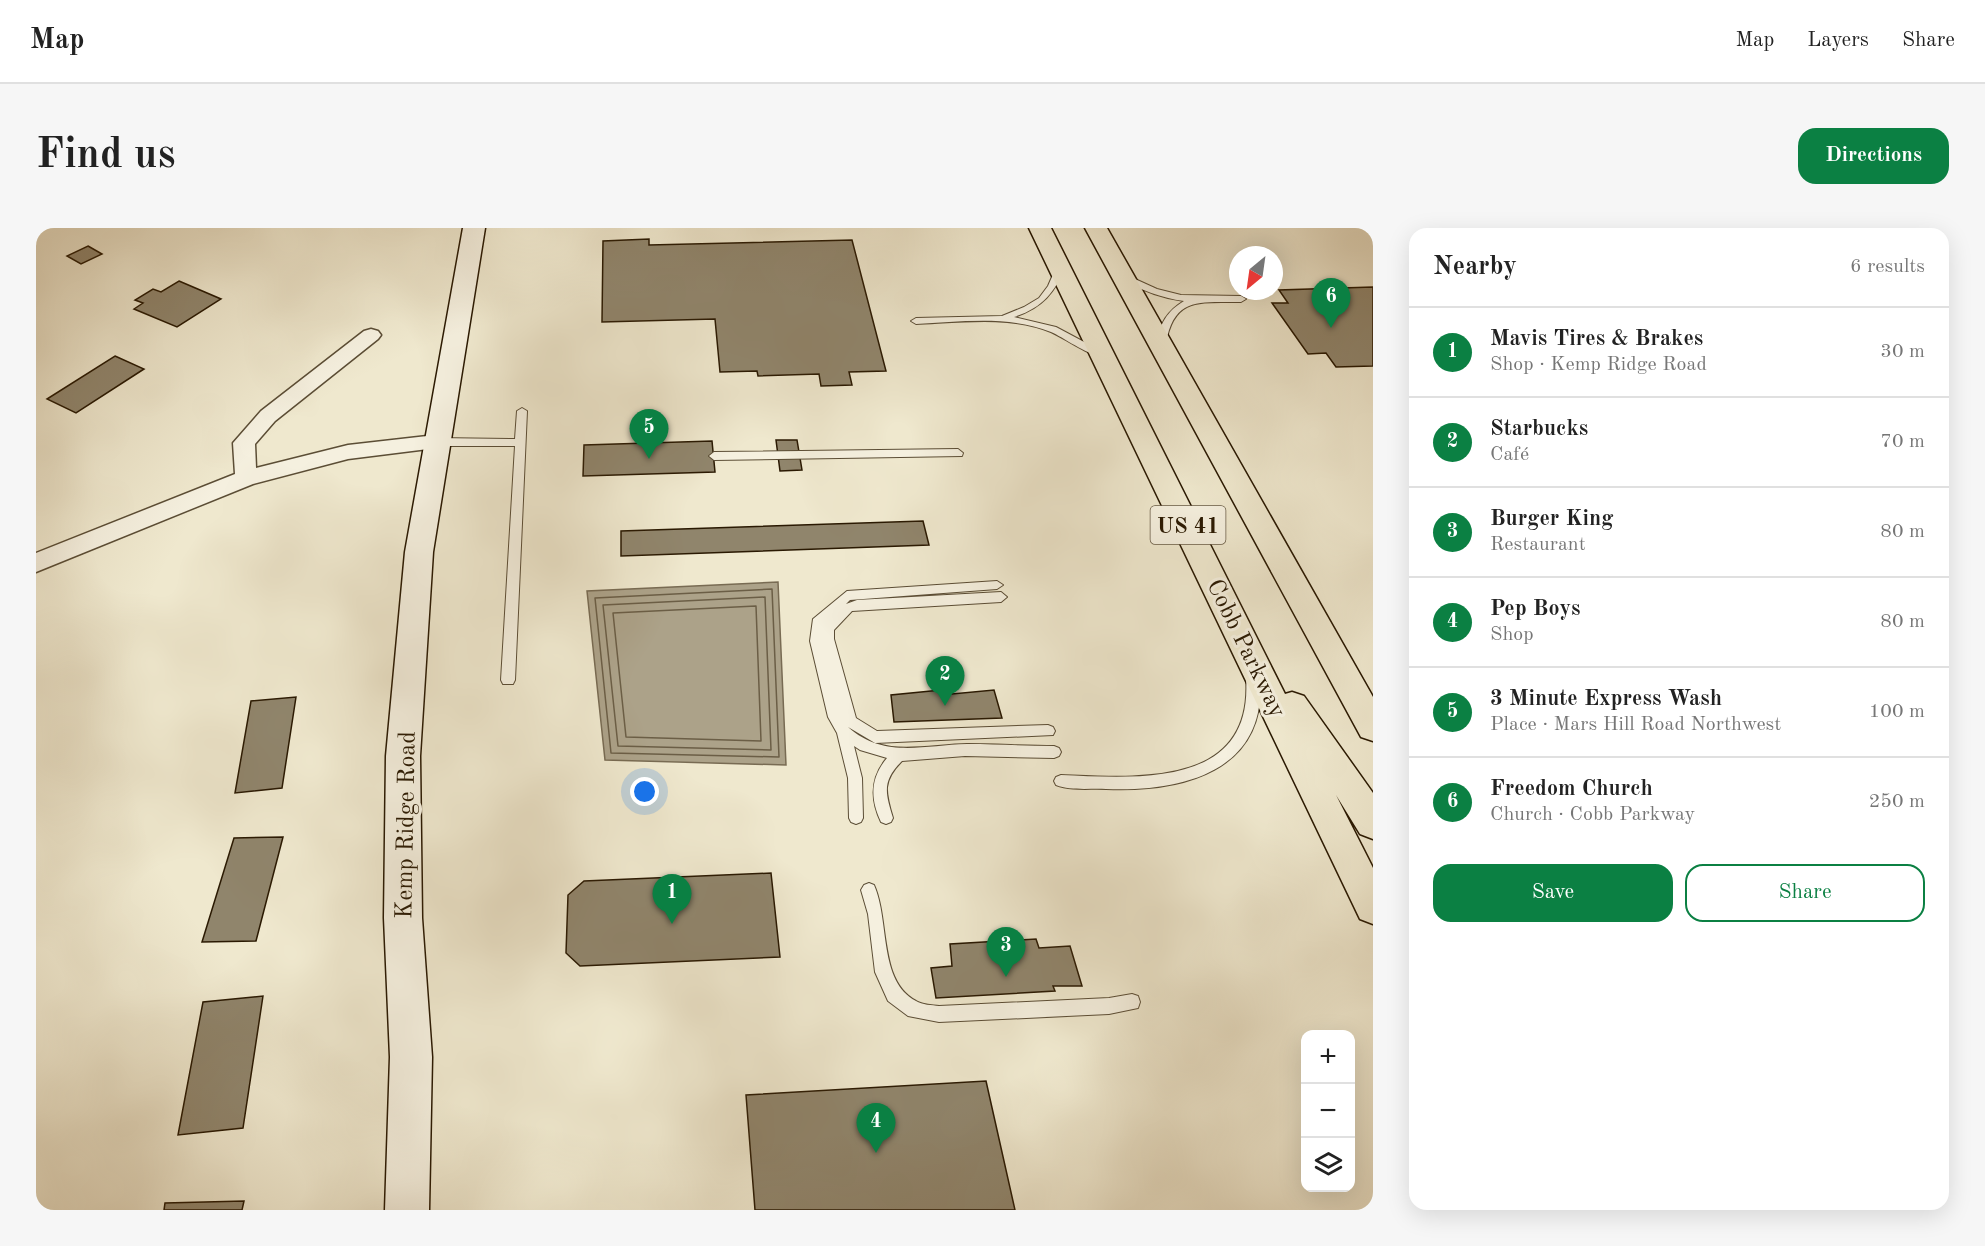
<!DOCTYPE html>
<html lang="en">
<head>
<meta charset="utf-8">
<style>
	body { margin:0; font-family:"Old Standard TT",serif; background:#f6f6f6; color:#222 }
	.controls { position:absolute; right:18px; bottom:18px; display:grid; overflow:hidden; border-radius:12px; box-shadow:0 6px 24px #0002 }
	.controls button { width:54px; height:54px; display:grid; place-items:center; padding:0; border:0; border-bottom:2px solid #e0e0e0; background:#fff; color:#222; font:30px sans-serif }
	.compass { position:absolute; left:1193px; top:18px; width:54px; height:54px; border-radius:50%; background:#fff; box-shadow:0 6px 24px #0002; rotate:209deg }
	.you { position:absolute; left:609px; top:564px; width:21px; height:21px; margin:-15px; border:4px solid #fff; border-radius:50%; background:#1a73e8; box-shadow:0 0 0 9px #1a73e833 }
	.badge { display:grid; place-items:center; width:39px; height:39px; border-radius:50%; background:#0b8043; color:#fff; font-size:20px; font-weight:700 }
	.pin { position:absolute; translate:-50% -50px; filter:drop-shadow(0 2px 3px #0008) }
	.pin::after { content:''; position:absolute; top:32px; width:21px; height:18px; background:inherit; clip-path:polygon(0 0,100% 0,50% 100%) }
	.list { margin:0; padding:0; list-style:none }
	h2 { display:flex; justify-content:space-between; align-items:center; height:78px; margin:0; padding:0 24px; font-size:26px }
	h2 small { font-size:20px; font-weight:400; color:#767676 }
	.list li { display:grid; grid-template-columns:39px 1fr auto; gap:18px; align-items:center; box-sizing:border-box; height:90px; padding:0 24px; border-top:2px solid #e0e0e0 }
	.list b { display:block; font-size:22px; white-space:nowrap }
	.list p { margin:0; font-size:20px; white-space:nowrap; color:#767676 }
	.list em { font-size:20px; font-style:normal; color:#767676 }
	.actions { display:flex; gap:12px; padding:18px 24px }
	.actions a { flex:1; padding:14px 0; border:2px solid #0b8043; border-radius:18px; text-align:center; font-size:21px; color:#0b8043 }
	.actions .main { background:#0b8043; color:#fff }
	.icon { flex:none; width:33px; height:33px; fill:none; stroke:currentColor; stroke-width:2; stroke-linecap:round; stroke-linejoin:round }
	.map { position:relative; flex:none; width:1337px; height:982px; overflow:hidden; border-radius:18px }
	header { display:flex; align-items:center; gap:36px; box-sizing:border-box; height:84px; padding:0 30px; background:#fff; border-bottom:2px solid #e0e0e0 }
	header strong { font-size:28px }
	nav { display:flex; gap:33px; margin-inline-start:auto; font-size:21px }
	.intro { display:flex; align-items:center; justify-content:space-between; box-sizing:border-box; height:144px; padding:0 36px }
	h1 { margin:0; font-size:42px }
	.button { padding:15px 27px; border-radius:18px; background:#0b8043; color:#fff; font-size:21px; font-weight:700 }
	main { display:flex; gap:36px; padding:0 36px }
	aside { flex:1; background:#fff; border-radius:18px; box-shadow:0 6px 24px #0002 }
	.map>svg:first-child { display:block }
	.water { fill:#aca289; stroke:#786b53; stroke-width:1.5 }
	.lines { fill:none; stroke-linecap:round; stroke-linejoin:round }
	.shore { stroke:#6b5e46; stroke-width:1.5 }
	.building { fill:#90856c; stroke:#2a1902; stroke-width:1.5 }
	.lane-casing { stroke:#5b4d35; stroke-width:2 }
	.street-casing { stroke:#5b4d35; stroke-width:3 }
	.secondary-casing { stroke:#2a1902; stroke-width:3 }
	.primary-casing { stroke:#2a1902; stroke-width:3 }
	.lane { fill:#f5f0df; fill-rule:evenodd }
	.street { fill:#f5f0df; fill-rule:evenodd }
	.secondary { fill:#f5f0df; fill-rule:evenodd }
	.primary { fill:#efe8ce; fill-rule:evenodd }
	.labels { text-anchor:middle; stroke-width:6; stroke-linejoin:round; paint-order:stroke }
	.shield { fill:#f5f0df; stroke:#675a44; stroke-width:1.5 }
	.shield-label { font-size:22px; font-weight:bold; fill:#2a1902 }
	.street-label { font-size:24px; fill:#2a1902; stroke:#f5f0df }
</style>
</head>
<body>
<header>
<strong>Map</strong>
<nav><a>Map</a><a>Layers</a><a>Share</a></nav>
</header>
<div class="intro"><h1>Find us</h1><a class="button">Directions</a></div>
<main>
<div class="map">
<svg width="1337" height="982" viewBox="0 0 1337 982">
	<rect width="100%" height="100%" fill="#efe8ce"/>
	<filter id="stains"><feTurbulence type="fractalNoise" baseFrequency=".00333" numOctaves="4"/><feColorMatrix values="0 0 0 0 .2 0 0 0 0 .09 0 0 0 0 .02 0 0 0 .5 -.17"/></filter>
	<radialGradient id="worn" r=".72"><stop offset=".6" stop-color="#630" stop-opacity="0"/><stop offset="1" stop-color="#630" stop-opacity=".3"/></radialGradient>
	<path class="water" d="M742 354 750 537 569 532 551 363Z"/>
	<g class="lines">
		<path class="shore" d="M736 361 743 529 575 525 559 370Z
			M729 369 735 522 582 518 567 377Z
			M720 378 725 513 590 509 577 385Z"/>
	</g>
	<path class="building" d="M613 11V17L816 12 850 143 813 144 816 157 785 158 783 146 722 148 721 143 684 144 679 91 566 94 567 13Z
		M52 18 66 26 45 36 31 28Z
		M143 53 185 71 141 99 98 81 107 75 99 72 117 61 125 64Z
		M1337 59V138L1300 139 1290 125 1272 126 1236 75H1252L1243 62Z
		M79 128 108 141 40 185 11 171Z
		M740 212H761L766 242 744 243Z
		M676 213 679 244 547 248 548 217Z
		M887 293 893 317 585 328V303Z
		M915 461 916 466 958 462 966 490 858 494 855 467Z
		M260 469 246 560 199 565 215 473Z
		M247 609 220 713 166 714 198 610Z
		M735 645 744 729 544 738 530 725 532 667 548 653Z
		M1000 711 1003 720 1034 718 1046 758H1017L1019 763 900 770 895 740 916 738 914 716Z
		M227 768 207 900 142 907 167 774Z
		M950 853 979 982H719L710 867Z
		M208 973 206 982H128L129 975Z"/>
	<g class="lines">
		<defs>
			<path id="lane" d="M1022 35 1030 37C1019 65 1006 80 978 89L1020 99 1065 123V127C1054 129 1027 109 1015 104 973 87 924 94 880 96L875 93 880 90 966 88 988 79 1003 70 1012 58Z
				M1088 46 1121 61 1145 67 1205 68 1210 71 1205 74C1167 75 1138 67 1130 115L1125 118 1120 115C1124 96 1131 83 1148 73 1125 70 1105 62 1085 51L1083 49Z
				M486 180 491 183 479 452 477 456H467L465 452 479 218H400L395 214 400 210 479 211 481 183Z
				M922 221 927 225 926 228 678 232 673 228 678 224Z
				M961 353 967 357 961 361 814 372 810 376 821 372 965 364 971 369 965 374 816 383 798 402V411L820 490 841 503 1012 497 1017 499 1019 503 1017 507 839 515 812 499C848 531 887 517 931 516 960 516 989 518 1018 518L1023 520 1025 524 1023 528 1018 530 929 528 866 533C846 553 849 564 857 590L855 594 850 596 845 594C834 571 834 550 851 530L824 522 818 518 826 550 827 590 825 594 820 596 815 594 813 590 812 550 801 505 792 489 774 413 777 391 811 363Z
				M1217 445 1224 450C1231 544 1146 564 1070 561 1055 560 1035 563 1020 557L1018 553 1020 549 1025 547C1100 550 1218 561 1210 450Z
				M833 655 838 657C854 693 842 753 880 773 886 777 896 777 903 778L1073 770 1096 766 1102 768 1104 774 1102 780 1073 786 903 794 872 788 852 773 839 744 832 686 825 662 828 657Z"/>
			<path id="street" d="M335 101 342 103 345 107 342 111 239 193 219 216 220 240 312 217 400 207 408 209 411 214 408 219 312 231 217 256 0 344V325L199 246 197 215 225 183 328 103Z"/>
			<path id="secondary" d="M427 0H449L397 324 384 528 386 690 396 829 393 982H349L354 829 348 690 350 528 369 324Z"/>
			<path id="primary" d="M993 0H1015L1249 466 1256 464 1268 468 1337 565V611L1324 606 1300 567 1337 640V696L1324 691Z
				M1049 0H1071L1337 469V513L1325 509Z"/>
		</defs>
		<use href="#lane" class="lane-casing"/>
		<use href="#street" class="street-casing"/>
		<use href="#secondary" class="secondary-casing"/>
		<use href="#primary" class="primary-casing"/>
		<use href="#lane" class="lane"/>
		<use href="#street" class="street"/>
		<use href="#secondary" class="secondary"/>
		<use href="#primary" class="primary"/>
	</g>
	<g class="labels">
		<rect class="shield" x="1114.5" y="278" width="75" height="38" rx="4.5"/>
		<g class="shield-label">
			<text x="1152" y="305">US 41</text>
		</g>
		<g class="street-label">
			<text transform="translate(1211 420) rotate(64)" y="8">Cobb Parkway</text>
			<text transform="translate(369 597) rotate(-89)" y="8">Kemp Ridge Road</text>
		</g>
	</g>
	<rect width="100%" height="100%" filter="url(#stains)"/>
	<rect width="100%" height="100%" fill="url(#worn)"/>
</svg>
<div class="controls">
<button>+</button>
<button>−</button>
<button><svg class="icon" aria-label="layers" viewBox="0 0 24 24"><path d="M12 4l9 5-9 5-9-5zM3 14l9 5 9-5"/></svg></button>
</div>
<svg class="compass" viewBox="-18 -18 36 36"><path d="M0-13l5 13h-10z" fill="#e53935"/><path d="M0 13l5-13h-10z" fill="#767676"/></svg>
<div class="you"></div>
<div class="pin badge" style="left:636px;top:696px">1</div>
<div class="pin badge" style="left:909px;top:478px">2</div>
<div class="pin badge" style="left:970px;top:749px">3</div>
<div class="pin badge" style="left:840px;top:925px">4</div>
<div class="pin badge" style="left:613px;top:231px">5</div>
<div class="pin badge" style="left:1295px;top:100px">6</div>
</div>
<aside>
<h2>Nearby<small>6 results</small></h2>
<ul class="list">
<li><span class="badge">1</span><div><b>Mavis Tires &amp; Brakes</b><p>Shop · Kemp Ridge Road</p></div><em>30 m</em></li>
<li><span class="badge">2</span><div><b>Starbucks</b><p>Café</p></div><em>70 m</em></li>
<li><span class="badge">3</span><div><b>Burger King</b><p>Restaurant</p></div><em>80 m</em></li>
<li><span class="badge">4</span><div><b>Pep Boys</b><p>Shop</p></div><em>80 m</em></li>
<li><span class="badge">5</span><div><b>3 Minute Express Wash</b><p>Place · Mars Hill Road Northwest</p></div><em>100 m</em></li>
<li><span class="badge">6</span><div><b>Freedom Church</b><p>Church · Cobb Parkway</p></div><em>250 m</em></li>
</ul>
<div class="actions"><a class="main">Save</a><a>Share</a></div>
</aside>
</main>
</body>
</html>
